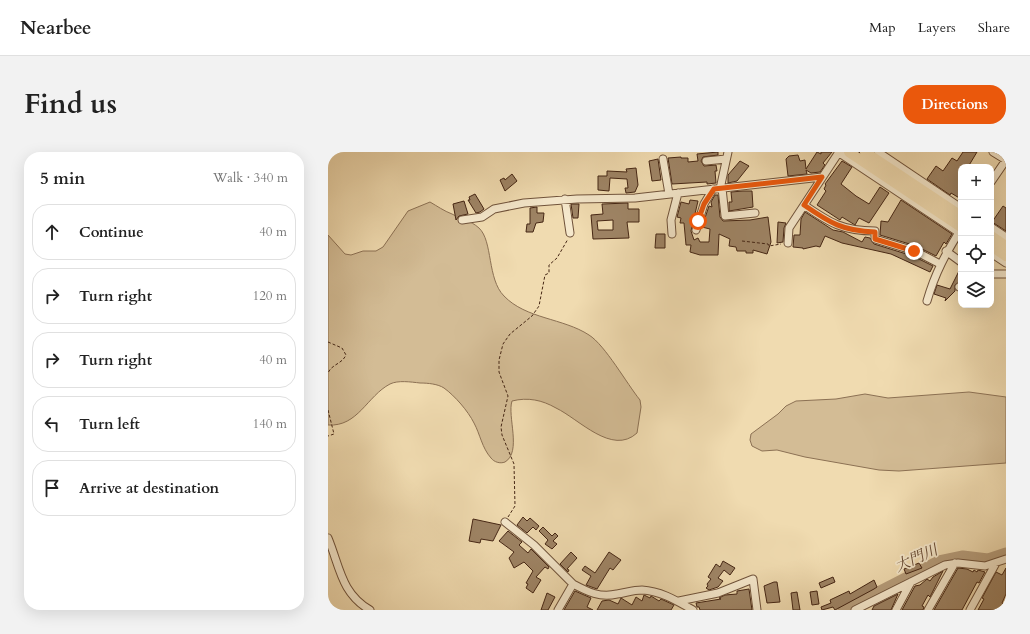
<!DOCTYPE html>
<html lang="en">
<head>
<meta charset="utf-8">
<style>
	body { margin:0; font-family:Cardo,"Noto Serif JP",serif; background:#f2f2f2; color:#222 }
	.controls { position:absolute; right:12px; top:12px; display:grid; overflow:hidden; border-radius:8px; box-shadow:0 4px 16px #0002 }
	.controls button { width:36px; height:36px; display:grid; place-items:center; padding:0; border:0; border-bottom:1px solid #e0e0e0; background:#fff; color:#222; font:20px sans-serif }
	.stop { position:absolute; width:12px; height:12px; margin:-9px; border:3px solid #ea580c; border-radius:50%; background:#fff }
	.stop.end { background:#ea580c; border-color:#fff; box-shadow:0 1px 4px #0008 }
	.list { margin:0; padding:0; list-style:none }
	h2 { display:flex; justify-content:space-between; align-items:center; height:52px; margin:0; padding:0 16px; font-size:17px }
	h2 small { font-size:13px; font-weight:400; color:#767676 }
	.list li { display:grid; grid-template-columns:26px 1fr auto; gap:12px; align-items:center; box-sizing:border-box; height:56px; margin:0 8px 8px; padding:0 8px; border:1px solid #e0e0e0; border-radius:16px }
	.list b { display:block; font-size:15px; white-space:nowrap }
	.list em { font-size:13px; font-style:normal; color:#767676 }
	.icon { flex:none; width:22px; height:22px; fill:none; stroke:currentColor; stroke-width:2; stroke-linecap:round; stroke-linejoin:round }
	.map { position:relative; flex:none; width:678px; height:458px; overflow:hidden; border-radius:16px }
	header { display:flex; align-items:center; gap:24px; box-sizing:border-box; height:56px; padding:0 20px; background:#fff; border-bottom:1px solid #e0e0e0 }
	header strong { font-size:19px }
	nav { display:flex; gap:22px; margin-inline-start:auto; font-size:14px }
	.intro { display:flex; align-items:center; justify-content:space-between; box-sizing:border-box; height:96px; padding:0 24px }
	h1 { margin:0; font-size:28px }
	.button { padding:10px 18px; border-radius:16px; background:#ea580c; color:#fff; font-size:14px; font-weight:700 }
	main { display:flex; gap:24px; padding:0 24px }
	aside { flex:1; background:#fff; border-radius:16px; box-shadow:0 4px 16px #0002 }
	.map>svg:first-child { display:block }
	.green { fill:#d3bc95; stroke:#8c7154 }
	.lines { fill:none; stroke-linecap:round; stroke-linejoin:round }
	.river { stroke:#b69d7b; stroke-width:11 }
	.building { fill:#9e8465; stroke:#452614; fill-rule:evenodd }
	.minor-casing { stroke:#70533b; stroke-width:9 }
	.highway-casing { stroke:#452614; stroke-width:12 }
	.path { stroke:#452614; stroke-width:1; stroke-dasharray:3 2; stroke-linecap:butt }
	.minor { stroke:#f5e8cc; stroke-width:7 }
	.highway { stroke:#f0dbb0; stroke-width:10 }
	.route { stroke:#ea580c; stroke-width:5 }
	.labels { text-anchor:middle; stroke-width:3.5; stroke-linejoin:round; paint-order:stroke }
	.water-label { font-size:15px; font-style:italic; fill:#674a33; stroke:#f5e8cc }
</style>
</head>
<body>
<header>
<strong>Nearbee</strong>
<nav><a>Map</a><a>Layers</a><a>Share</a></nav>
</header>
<div class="intro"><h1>Find us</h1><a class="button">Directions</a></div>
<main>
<aside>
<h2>5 min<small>Walk · 340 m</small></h2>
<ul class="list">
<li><svg class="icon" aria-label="ahead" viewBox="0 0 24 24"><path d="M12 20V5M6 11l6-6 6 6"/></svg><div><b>Continue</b></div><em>40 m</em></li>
<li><svg class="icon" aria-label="right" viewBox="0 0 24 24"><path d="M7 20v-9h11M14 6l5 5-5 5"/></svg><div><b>Turn right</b></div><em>120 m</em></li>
<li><svg class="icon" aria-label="right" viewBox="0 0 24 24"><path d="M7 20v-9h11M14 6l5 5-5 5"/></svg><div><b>Turn right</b></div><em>40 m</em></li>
<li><svg class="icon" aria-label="left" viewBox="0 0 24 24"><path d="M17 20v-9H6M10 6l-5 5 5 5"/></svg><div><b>Turn left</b></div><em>140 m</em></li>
<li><svg class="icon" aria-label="arrive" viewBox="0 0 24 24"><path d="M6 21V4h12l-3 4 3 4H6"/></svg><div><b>Arrive at destination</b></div></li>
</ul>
</aside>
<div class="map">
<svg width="678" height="458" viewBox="0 0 678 458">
	<rect width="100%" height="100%" fill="#f0dbb0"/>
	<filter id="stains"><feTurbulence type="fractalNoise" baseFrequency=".005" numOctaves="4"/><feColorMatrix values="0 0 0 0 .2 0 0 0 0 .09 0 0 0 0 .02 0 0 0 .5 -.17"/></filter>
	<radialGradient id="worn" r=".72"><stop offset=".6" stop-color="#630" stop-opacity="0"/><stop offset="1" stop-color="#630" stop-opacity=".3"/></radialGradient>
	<path class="green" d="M102 50C109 54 116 59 124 62 133 67 142 68 151 76 165 89 159 127 176 144 198 167 235 166 261 183 277 193 299 232 312 248L313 255 309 281C284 304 251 267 228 256 214 248 200 245 184 249 179 264 194 300 177 310 172 312 166 310 163 306 154 296 152 282 146 271 140 259 127 244 116 236 110 232 100 231 92 231 83 230 70 228 62 232 39 244 30 275 0 273V83L17 102 23 103 35 99H48L55 95 80 59Z
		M641 240 678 245V311L571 319 551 318 477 305 449 298 434 299 424 294 422 288 423 282 450 262 458 254 468 249 508 247 537 242 560 246Z"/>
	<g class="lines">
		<path class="river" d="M515 458 611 409 635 404 660 407 678 401"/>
	</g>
	<path class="building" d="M390 0V3L375 5 373 9 376 14 388 13 389 19H387L388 31 379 32V30L344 32 340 6 353 5V6H360V10L370 9 369 2Z
		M489 0 493 2V0H504L495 11 497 13 492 20 483 21 478 18 479 22 460 24 458 7 461 4 470 3 472 9 477 8 478 17Z
		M635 0H649L640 15H633V47L623 41 622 43 599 27 608 14 615 19 624 6 629 9Z
		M330 7 333 28 324 29 321 9Z
		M412 9 421 14 409 29 400 31V23Z
		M514 9 524 15 513 32 528 44 541 52 552 35 561 41 541 71 531 66 527 73 514 65 512 68 489 53 498 39 496 37 498 33 497 32Z
		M308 16 310 33 307 40 298 41 297 36H300L299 27 282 26 281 39 270 38V24H279V19L299 20 298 17Z
		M184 22 189 29 177 39 172 28 176 26 177 28Z
		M415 39H424L425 55 401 59V50H404L403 40Z
		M147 42 156 57 152 60 148 61 140 48H142L141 45Z
		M387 43H390L392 65 395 69 422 68 440 65 443 90 439 102 425 98V101H418V99H409L408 95 401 94 402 87 391 82 390 103H372L362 100 363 93H358L356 71H352L353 66 349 65 353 50 361 52 362 48 370 49 363 79 366 88 370 86 372 90H381L382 77 374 75 381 54 384 55 383 50Z
		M573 48 624 82 618 92 616 90 608 104 588 94 552 83 553 69 560 70Z
		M136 49 140 62 131 64 128 68 125 52Z
		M300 51V57H311V70H299L301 86 265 87 263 63 275 62 274 52ZM285 68V78H270L269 69Z
		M243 52H251L250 66H245Z
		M675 54 678 56V79L664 70Z
		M209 55V61H216L215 70 208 71 205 80H198L199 72H202V56Z
		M477 60 505 78 515 80 534 90 537 85 542 86 546 92 585 104 605 114 602 120 563 102 514 91 497 84 492 95 488 94 475 97V96L465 95 466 83H472L473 67Z
		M450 70 458 71 456 76 455 90 449 91Z
		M328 82H337V96H327Z
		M633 115V129L627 133V139L617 149 618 146 606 142 609 133 622 137Z
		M195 365 199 369 202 366 211 374 208 378 205 375 199 381 189 373Z
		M145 367 173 373 165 389 153 387 152 391 141 389Z
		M215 375 224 384 227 381 230 384 225 389 229 392 224 397 217 392 220 388 211 379Z
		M180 379 194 390 191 393 200 401 203 397 221 415 220 417 217 415 208 425 213 428 205 441 198 436 200 432 198 431 205 419 196 410 186 416 181 406 186 400 171 389Z
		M243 400 249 406 239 417 241 418 240 420 232 412Z
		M281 400 293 408 285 418 282 416 269 437 258 433 263 424 254 418 257 414 267 421Z
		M395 409 407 416 402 423 396 418 390 426 395 429 390 435 381 438 378 436 380 434 379 432 383 427 380 425 388 412 392 415Z
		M591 411 594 416 578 422 576 417Z
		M630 416 639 417 645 420 646 418 649 420 650 418 657 420 651 431 649 430 634 458H606Z
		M678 416V442L674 451 678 454 677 458H650L656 447 654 446 668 420 674 423Z
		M615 419 602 445 600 443 594 454 596 455 595 458H574L587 434 592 433 599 427 602 429 605 425Z
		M505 425 507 430 493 436 491 431Z
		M546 428 549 435 546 437 507 458 505 455 494 458 493 455 503 451 502 448 521 439 522 442Z
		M446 430H449L452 450 439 451 436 434Z
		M421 437 424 458H372L371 455H369L368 451 393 447 391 446 397 443 409 442V439Z
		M247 439 263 446 259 455 265 458H236Z
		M489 439 491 452 484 453 482 440Z
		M469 440 472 458H465L463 441Z
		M219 441 227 445 220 458H213Z
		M570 442 563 458H544L546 454Z
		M316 443 322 446 323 444 331 449 333 447 346 453 343 458H269L274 449 281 448 290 452 293 446 304 453 308 445 314 449Z"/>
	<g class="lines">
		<defs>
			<path id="minor" d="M510 0 633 82
				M550 0 633 56
				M665 0 678 8
				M335 7 341 42
				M378 9 398 7
				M663 30 678 8
				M394 36 397 64 427 61
				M392 37 400 0
				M237 47 242 81
				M476 53C502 71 515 79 547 79V87L587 99 612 112
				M134 68 154 65 166 57 196 51 249 47 307 46 494 25
				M663 75 678 85
				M368 78 376 52 385 37
				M344 82 343 68 350 41
				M460 91 461 76 511 0
				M618 99 633 110
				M663 101 678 111
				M663 122H678
				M631 135 633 134
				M599 149C607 121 618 101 633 77
				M177 370 206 393 245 432
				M0 386C12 415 13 441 42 458
				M351 449 390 441 425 427 429 458
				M230 458 245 432C260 440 272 446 289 442 297 441 305 438 314 438 333 439 349 449 365 458
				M527 458 617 413 630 411 657 414 678 407
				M568 458 583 430
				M600 458 627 411
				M642 458 668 411"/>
			<path id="highway" d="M521 0 633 75
				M537 0 633 64
				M663 84 678 94
				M663 94 678 104"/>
		</defs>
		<use href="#minor" class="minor-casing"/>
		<use href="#highway" class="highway-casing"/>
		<path class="path" d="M414 89 440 92 441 94 453 92
			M0 190 14 196 18 203C14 212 4 212 0 221
			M0 258 6 282 0 284
			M180 365 187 354 186 312 174 283 173 275 180 244 171 220V208L175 192 182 182 204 164 211 154 217 123 221 121V113L229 106 240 87"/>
		<use href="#minor" class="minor"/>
		<use href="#highway" class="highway"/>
	</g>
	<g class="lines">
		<path class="route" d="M370 69 376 52 386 37 494 25 476 53C502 71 515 79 547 80V87L586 99"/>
	</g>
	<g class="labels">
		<g class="water-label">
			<text transform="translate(588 406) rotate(-24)" y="5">大門川</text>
		</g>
	</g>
	<rect width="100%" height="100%" filter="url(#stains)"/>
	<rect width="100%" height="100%" fill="url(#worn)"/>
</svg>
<div class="controls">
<button>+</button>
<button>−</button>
<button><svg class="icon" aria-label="locate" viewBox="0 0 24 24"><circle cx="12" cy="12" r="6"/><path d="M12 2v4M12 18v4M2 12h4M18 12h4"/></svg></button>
<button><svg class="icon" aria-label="layers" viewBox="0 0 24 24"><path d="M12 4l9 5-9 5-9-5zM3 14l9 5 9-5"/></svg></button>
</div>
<div class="stop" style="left:370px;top:69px"></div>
<div class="stop end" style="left:586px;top:99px"></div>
</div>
</main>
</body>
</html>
